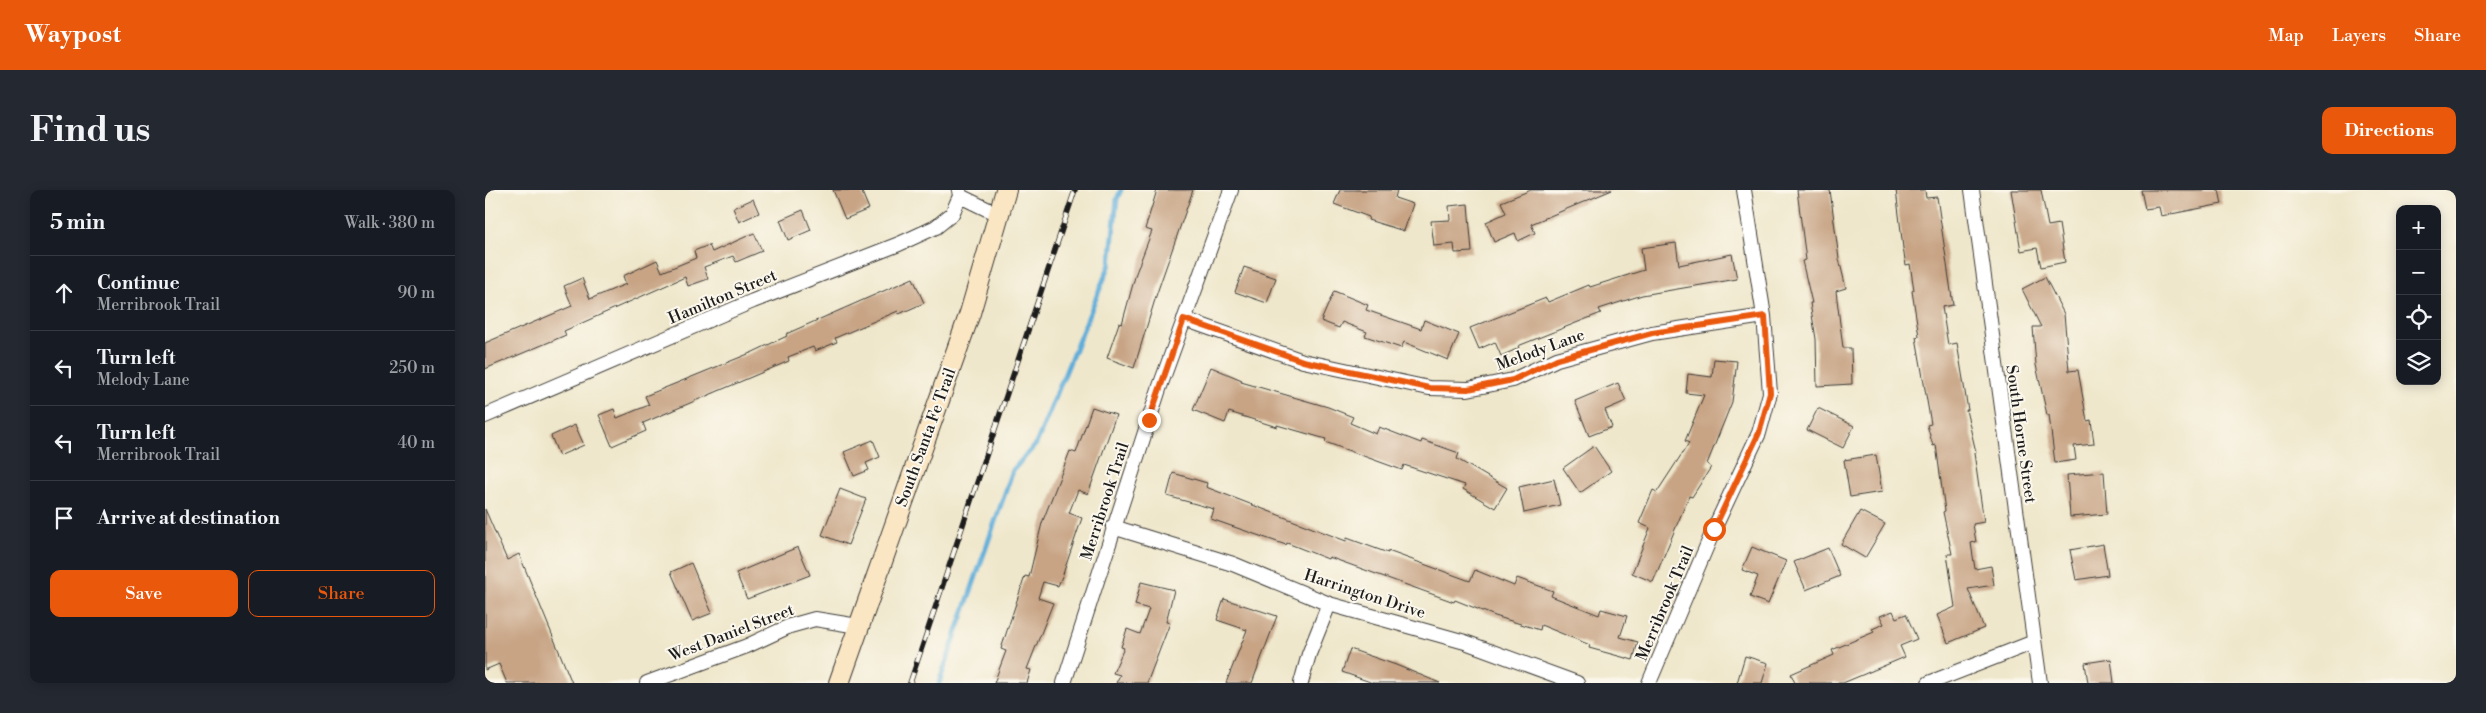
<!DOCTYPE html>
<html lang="en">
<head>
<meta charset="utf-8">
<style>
	body { margin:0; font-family:"Libre Bodoni",serif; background:#242831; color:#f1f3f6 }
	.controls { position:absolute; right:15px; top:15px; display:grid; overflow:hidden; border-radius:10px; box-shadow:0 2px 12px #0003 }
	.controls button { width:45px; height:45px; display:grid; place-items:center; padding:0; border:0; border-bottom:1px solid #363941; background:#171b24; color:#f1f3f6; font:25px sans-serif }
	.stop { position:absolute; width:15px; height:15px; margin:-11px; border:4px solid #ea580c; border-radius:50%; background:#fff }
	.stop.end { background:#ea580c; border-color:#fff; box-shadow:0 1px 5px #0008 }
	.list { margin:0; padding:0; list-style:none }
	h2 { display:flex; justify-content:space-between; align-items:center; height:65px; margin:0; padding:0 20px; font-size:21px }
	h2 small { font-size:16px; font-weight:400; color:#9ea1a6 }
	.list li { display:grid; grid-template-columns:32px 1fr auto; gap:15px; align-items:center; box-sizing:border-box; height:75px; padding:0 20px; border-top:1px solid #363941 }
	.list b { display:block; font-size:19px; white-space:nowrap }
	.list p { margin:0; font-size:16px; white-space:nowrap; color:#9ea1a6 }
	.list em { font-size:16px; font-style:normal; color:#9ea1a6 }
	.actions { display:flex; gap:10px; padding:15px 20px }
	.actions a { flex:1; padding:11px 0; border:1px solid #ea580c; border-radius:10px; text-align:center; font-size:18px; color:#ea580c }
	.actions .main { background:#ea580c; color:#fff }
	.icon { flex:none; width:28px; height:28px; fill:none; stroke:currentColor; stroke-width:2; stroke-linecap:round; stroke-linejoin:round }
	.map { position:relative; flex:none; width:1971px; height:493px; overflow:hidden; border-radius:10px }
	header { display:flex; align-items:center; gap:30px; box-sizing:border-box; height:70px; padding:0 25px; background:#ea580c; color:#fff }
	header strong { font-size:24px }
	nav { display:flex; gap:28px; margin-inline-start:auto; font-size:18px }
	.intro { display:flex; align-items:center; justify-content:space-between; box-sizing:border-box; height:120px; padding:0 30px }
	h1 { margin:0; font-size:35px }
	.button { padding:12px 22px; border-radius:10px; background:#ea580c; color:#fff; font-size:18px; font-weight:700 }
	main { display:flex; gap:30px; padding:0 30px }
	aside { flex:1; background:#171b24; border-radius:10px; box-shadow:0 2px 12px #0003 }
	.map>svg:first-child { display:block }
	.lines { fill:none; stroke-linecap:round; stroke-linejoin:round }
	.stream { stroke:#5fadd9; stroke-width:5 }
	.building { fill:#c8a485 }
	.street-casing { stroke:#3c3a36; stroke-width:16 }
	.secondary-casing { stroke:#3c3a36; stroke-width:22 }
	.street { stroke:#fff; stroke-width:14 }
	.secondary { stroke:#fbe6c4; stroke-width:20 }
	.rail-casing { stroke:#1c1c1c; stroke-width:5.5 }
	.rail { stroke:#fbf7ec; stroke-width:4; stroke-dasharray:11; stroke-linecap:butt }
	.route { stroke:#ea580c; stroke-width:6 }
	.labels { text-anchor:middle; stroke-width:4; stroke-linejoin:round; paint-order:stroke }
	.street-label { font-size:16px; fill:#1c1c1c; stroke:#fbf7ec }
</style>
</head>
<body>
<header>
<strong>Waypost</strong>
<nav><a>Map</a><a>Layers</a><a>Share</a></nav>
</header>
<div class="intro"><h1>Find us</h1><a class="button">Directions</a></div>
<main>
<aside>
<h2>5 min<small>Walk · 380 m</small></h2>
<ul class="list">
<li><svg class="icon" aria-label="ahead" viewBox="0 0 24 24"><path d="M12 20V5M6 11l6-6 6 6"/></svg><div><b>Continue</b><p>Merribrook Trail</p></div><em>90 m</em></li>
<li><svg class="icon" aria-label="left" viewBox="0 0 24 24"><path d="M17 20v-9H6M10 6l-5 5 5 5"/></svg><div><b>Turn left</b><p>Melody Lane</p></div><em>250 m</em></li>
<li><svg class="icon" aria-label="left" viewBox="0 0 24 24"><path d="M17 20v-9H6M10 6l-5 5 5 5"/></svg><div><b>Turn left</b><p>Merribrook Trail</p></div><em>40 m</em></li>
<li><svg class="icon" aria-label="arrive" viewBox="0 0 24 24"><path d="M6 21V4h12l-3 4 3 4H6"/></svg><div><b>Arrive at destination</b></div></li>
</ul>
<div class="actions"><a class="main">Save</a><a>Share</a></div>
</aside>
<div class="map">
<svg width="1971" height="493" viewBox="0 0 1971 493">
	<rect width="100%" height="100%" fill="#fbf7ec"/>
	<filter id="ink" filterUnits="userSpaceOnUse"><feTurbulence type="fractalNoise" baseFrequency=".02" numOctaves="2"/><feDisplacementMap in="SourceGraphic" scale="10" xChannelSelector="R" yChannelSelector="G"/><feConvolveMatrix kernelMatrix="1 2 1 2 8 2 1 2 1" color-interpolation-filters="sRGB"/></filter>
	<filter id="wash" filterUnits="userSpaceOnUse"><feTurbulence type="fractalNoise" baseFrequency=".0096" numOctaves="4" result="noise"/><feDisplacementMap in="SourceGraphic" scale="20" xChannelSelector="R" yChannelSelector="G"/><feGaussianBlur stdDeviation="1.12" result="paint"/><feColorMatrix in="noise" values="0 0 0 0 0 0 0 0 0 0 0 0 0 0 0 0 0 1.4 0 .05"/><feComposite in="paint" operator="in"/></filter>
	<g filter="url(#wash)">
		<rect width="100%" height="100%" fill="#efe7cb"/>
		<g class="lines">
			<path class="stream" d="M454 493 528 280 551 254 625 74 632 9 636 0"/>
		</g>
		<g id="blocks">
			<path class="building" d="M348 0H376L384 19 360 29Z
				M672 0H708L672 103 649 178 622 168 634 133 637 134 651 83 667 41 660 39Z
				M855 0H912L910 8 928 14 919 41 883 30 884 27 849 14Z
				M1046 0H1127L1046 34 1050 43 1033 51 1030 43 1009 52 1001 32 1021 23 1016 12Z
				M1312 0H1345L1354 69 1361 98 1351 101 1358 158H1366L1367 194 1332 196 1331 149 1325 113H1327L1317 71 1321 70Z
				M1411 0H1440L1441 8 1452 7 1468 115 1457 117 1463 155 1472 153 1483 220H1481L1491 262 1489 263 1499 332 1488 334 1491 352 1486 353 1490 379 1506 376 1509 395 1483 399 1499 438 1463 453 1452 425 1470 417 1462 364H1467L1458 322 1460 321 1451 255 1448 256 1442 235 1446 234 1431 147 1434 146 1427 101 1429 100 1425 74 1421 75 1418 58Z
				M1526 0H1556L1563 36 1574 34 1580 72 1556 77 1552 58 1536 61Z
				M1656 0H1734L1737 14 1676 26 1674 17 1660 19Z
				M268 9 274 23 254 32 248 18Z
				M983 14 987 62 970 63 969 54 949 56 946 31 965 30 964 16Z
				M318 20 326 40 303 50 295 30Z
				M269 43 277 61 251 72 248 66 219 77 223 89 203 96 200 87 79 141 81 145 0 179V153L87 116 79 96 97 88 105 109 141 94 138 86 172 70 177 82 211 68 209 61 224 55 227 62Z
				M1191 53 1194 75 1247 64 1252 89 1157 105 1114 119 1116 123 1033 156 1034 158 1016 166 1010 152 994 159 985 138 1061 108 1063 112 1104 95 1105 97 1159 80 1156 58Z
				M759 77 791 88 782 113 750 102Z
				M1560 87 1579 124 1584 181 1593 180 1602 231 1606 230 1609 254 1589 256 1591 270 1570 273 1564 225H1562L1551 175 1548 137H1556L1537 99Z
				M428 88 439 113 414 124 413 121 350 148 352 152 330 161 328 157 303 167 304 171 158 233 161 241 127 256 114 225 129 219 132 228 164 215 160 206 268 162 302 146 301 144Z
				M849 101 883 115 881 120 936 139 939 130 974 144 963 170 919 152 916 158 880 146 882 142 857 132 854 138 836 131Z
				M1229 169 1252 171 1247 212 1222 274 1226 277 1207 307 1204 306 1168 392 1147 383 1165 338 1154 333 1168 300 1172 302 1204 253 1200 251 1219 205 1201 203 1203 184 1227 187Z
				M726 177 757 190 756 192 843 217 868 227 865 233 891 244 894 237 936 253 937 250 974 263 972 269 1022 298 1010 318 978 299 980 295 919 275 917 280 840 252 841 249 792 235V237L744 222 740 233 708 220Z
				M1133 193 1141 211 1120 220 1127 237 1104 246 1090 211Z
				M607 217 631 225 603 304 593 300 584 323 597 328 578 384 573 396 558 392 553 408 568 413 542 479 546 480 542 493H509L521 461 516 459 540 386 544 387 557 333 585 261 591 263Z
				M1333 218 1369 236 1358 258 1322 240Z
				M90 235 99 255 74 266 66 246Z
				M388 250 395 267 381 273 384 280 369 286 359 262Z
				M1109 256 1126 281 1095 303 1078 278Z
				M1391 265 1397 302 1365 307 1359 270Z
				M1619 282 1622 324 1585 327 1582 285Z
				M688 283 722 293 721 297 861 351 862 348 903 363V361L985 391 990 380 1029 396 1032 388 1068 401 1066 406 1114 425 1116 419 1142 426 1135 447 1153 452 1148 470 1104 458 1105 455 1056 435 1055 440 1010 426 970 410 969 412 844 367 843 369 802 353 801 355 726 329 729 319 682 306Z
				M1069 289 1075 315 1039 323 1034 297Z
				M355 299 381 309 363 355 337 345Z
				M0 319 22 370 34 364 87 493H22L14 474 0 480Z
				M1375 321 1400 334 1380 368 1356 354Z
				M1618 354 1623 385 1591 390 1585 360Z
				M313 357 325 385 262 409 251 383Z
				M1267 357 1301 371 1283 414 1265 407 1273 386 1257 380Z
				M1343 358 1355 386 1321 400 1309 372Z
				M206 373 227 423 207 431 186 382Z
				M656 392 689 400 681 432 685 433 662 493H631L635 485 628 483 639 458 636 457 642 439 655 444 664 419 650 415Z
				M739 409 792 426 767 493H741L762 440 732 430Z
				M1408 421 1411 428 1421 424 1432 449 1415 456 1420 467 1358 493H1310L1306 484 1349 465 1347 460 1389 442 1387 439 1399 434 1395 426Z
				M865 459 911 475 955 493H888L857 482Z
				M1260 466 1283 473 1277 493H1252Z
				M1626 469 1629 493H1603L1600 473Z"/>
		</g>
	</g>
	<g filter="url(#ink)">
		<use href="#blocks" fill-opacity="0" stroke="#3c3a36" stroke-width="1"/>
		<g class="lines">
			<defs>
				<path id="street" d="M474 0 475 6 512 24
					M1487 0 1555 493
					M699 129 818 171 944 198 983 199 1028 190 1072 169 1167 143 1279 126
					M0 226 268 111 414 54 451 37 467 24 475 6
					M628 337 748 374 844 414 980 452 1092 493
					M162 493 262 456 305 436 330 429 373 436
					M579 493 674 199 746 0
					M816 493 824 464 844 414
					M1164 493 1229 339 1274 243 1285 203 1279 126 1259 0
					M1444 493 1549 452"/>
				<path id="secondary" d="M354 493 485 123 521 0"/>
			</defs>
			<use href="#street" class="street-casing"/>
			<use href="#secondary" class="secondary-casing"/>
			<use href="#street" class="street"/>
			<use href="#secondary" class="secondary"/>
			<defs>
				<path id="rail" d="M425 493 590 0"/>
			</defs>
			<use href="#rail" class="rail-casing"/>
			<use href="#rail" class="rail"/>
		</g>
	</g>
	<g class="lines" filter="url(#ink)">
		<path class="route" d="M664 230 699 129 818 171 944 198 983 199 1028 190 1072 169 1167 143 1280 126 1285 203 1274 243 1229 339"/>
	</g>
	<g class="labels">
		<g class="street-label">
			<text transform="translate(237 106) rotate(-23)" y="6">Hamilton Street</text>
			<text transform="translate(1055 159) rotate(-20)" y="6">Melody Lane</text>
			<text transform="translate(1537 244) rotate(82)" y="6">South Horne Street</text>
			<text transform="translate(440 247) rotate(-70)" y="6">South Santa Fe Trail</text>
			<text transform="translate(619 311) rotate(-72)" y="6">Merribrook Trail</text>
			<text transform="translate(880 403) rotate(18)" y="6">Harrington Drive</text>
			<text transform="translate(1179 413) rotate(-67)" y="6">Merribrook Trail</text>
			<text transform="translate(246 442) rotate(-21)" y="6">West Daniel Street</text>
		</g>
	</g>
</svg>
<div class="controls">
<button>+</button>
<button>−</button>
<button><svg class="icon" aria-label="locate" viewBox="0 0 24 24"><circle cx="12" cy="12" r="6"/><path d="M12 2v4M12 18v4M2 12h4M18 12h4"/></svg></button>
<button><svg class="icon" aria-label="layers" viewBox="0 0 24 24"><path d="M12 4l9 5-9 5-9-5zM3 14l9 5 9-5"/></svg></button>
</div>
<div class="stop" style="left:1229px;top:339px"></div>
<div class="stop end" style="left:664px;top:230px"></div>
</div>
</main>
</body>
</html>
